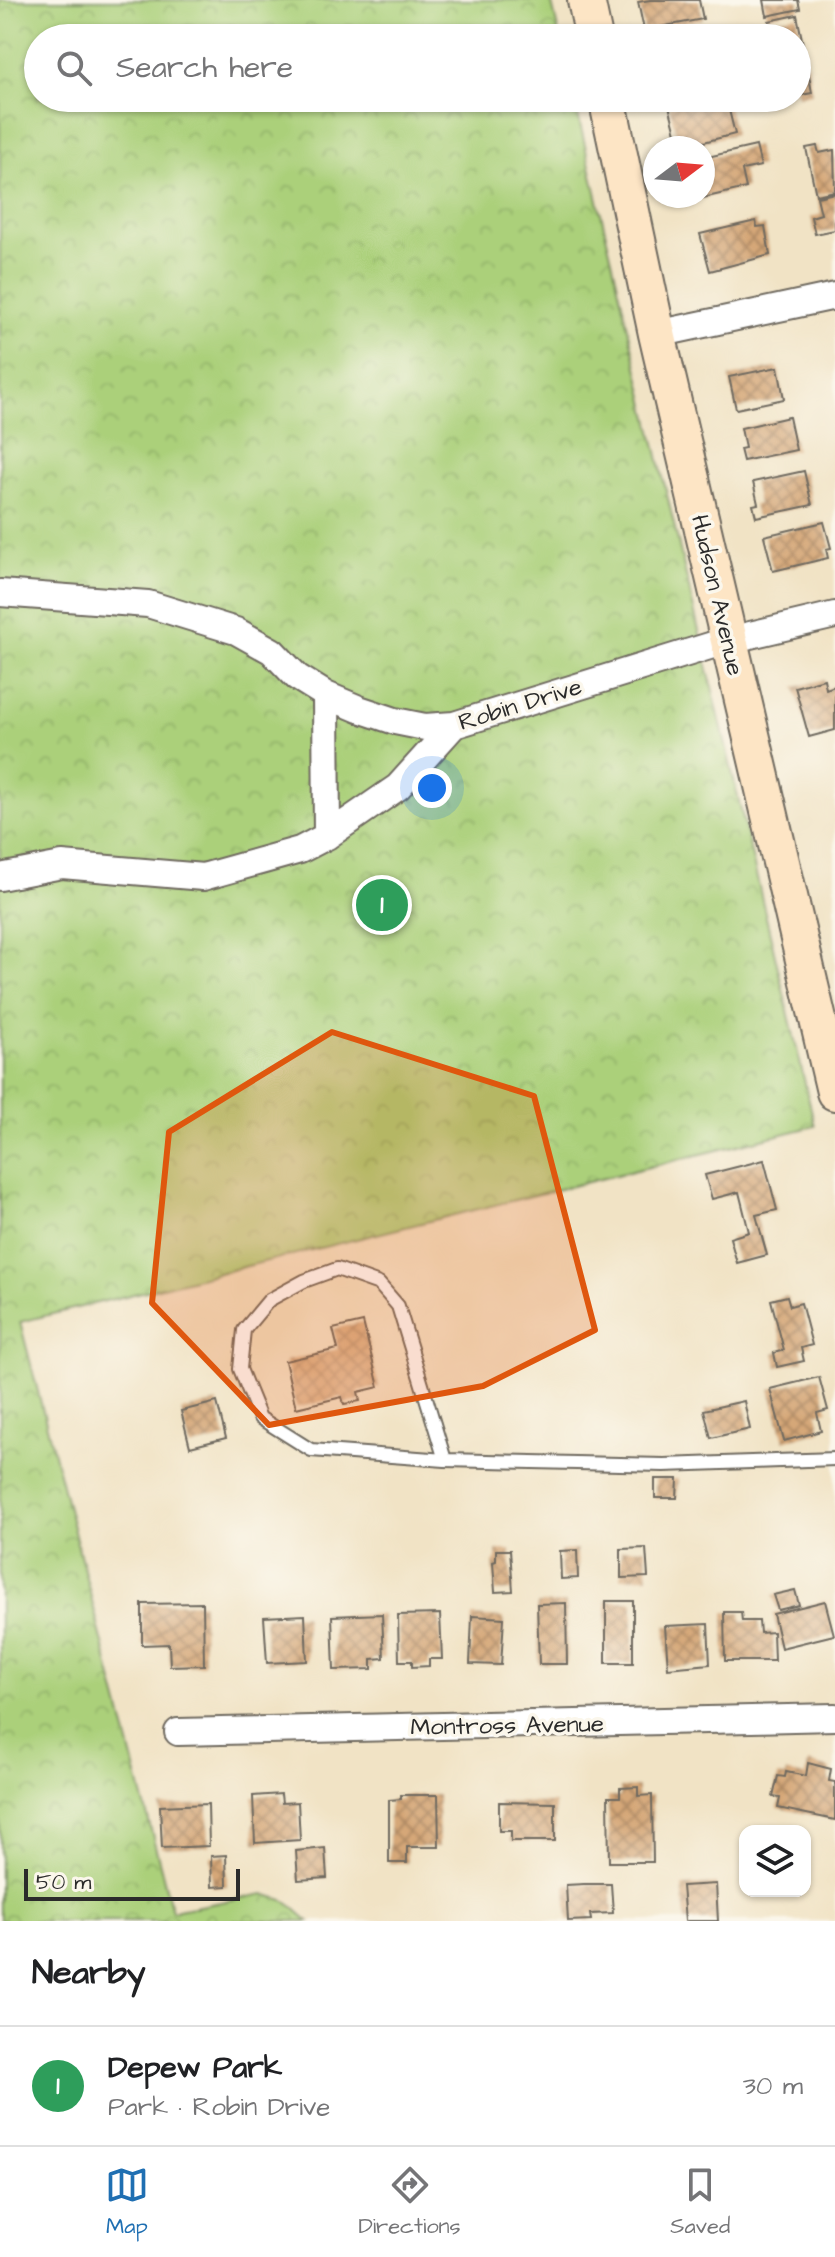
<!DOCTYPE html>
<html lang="en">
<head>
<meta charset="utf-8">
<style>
	body { margin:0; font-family:"Architects Daughter",sans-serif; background:#f6f6f6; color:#202124 }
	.controls { position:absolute; right:24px; bottom:24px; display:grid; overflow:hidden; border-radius:16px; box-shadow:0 2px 6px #0004 }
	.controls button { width:72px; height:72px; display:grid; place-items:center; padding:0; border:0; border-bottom:2px solid #e0e0e0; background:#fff; color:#202124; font:40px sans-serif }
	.compass { position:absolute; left:643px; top:136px; width:72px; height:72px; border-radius:50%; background:#fff; box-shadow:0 2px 6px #0004; rotate:74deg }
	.scale { position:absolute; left:24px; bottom:20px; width:216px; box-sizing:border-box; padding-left:8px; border:4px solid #2b2b2b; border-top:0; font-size:22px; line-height:28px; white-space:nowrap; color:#2b2b2b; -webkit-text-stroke:6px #fbf7ec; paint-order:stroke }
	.you { position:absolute; left:432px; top:788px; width:28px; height:28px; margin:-20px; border:6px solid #fff; border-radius:50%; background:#1a73e8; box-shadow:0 0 0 12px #1a73e833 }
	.badge { display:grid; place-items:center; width:52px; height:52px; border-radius:50%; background:#1f6fb2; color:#fff; font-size:26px; font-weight:700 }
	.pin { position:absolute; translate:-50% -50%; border:4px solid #fff; box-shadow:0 2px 8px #0006 }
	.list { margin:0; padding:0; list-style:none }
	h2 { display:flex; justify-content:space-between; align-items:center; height:104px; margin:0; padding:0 32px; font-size:34px }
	h2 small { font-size:26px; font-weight:400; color:#757577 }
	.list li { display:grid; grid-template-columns:52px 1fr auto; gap:24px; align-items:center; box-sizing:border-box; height:120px; padding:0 32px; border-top:2px solid #e0e0e0 }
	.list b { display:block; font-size:30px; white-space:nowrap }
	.list p { margin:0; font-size:26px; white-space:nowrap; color:#757577 }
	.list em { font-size:26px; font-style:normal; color:#757577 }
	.icon { flex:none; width:44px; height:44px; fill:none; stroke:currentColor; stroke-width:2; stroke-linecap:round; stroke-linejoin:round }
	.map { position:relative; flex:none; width:835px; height:1921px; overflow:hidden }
	.search { position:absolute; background:#fff; box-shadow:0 2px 6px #0004; left:24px; right:24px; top:24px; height:88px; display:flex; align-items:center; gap:20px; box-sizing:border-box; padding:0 28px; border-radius:44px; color:#757577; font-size:30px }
	.sheet { height:224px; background:#fff }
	nav { display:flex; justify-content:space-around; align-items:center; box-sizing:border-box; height:112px; border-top:2px solid #e0e0e0; background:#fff; font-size:22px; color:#757577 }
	nav a { display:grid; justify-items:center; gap:4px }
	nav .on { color:#1f6fb2 }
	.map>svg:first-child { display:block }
	.park { fill:url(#park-crowns); stroke:#6b7e52; stroke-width:2 }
	.building { fill:url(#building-cross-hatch) }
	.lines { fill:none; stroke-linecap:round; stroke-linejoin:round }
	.lane-casing { stroke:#706b61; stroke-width:16 }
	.street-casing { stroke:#706b61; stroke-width:30 }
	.secondary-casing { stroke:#706b61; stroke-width:40 }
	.lane { stroke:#fff; stroke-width:12 }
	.street { stroke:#fff; stroke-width:26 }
	.secondary { stroke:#fde5c5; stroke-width:36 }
	.marked { fill:#df570e; fill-opacity:0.2; stroke:#df570e; stroke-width:6; stroke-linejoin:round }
	.labels { text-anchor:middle; stroke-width:7; stroke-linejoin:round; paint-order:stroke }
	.street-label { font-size:24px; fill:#2b2b2b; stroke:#fbf7ec }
</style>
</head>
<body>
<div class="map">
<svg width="835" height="1921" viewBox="0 0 835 1921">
	<defs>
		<pattern id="park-crowns" width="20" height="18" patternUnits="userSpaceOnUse" patternTransform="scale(2)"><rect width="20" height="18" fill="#abd07a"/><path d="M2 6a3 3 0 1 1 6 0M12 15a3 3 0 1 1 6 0" fill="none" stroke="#93b36a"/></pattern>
		<pattern id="building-cross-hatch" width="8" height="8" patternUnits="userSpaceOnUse" patternTransform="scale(2)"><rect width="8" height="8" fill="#d5a778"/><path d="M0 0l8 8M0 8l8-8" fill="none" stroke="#ad8863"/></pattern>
	</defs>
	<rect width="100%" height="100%" fill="#fbf7ec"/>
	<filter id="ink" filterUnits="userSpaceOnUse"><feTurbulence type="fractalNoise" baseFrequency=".0125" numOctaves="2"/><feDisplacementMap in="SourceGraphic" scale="16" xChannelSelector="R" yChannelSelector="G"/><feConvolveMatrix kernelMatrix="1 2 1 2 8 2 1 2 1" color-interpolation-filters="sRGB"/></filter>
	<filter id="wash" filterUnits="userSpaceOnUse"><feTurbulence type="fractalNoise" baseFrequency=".006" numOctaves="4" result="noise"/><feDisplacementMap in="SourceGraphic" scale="32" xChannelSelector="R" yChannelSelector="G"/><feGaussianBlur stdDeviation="1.8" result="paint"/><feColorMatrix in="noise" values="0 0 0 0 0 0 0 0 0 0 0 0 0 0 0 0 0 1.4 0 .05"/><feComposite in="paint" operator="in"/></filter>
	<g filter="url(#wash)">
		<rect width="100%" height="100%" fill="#f1e3c5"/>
		<path class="park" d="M0 0H551L560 38H38V98H574L815 1126 20 1322 172 1911 264 1894 286 1901 309 1921H0Z"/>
		<g id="blocks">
			<path class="building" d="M650 0H699L703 19 644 30 638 2Z
				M764 0H798L800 9 767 16Z
				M797 15 804 49 797 50V38H773L769 21Z
				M807 64 812 93 797 96V66Z
				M703 98 706 107 727 102 735 134 680 148 669 106Z
				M756 146 761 166 742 170 746 188 690 201 689 196H703V158Z
				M817 146 819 153 834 150 835 191 816 195 806 148Z
				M835 193V230L815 234 811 217 821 214 817 197Z
				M756 221 757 227 765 226 770 255 710 271 700 234Z
				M778 367 784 399 736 409 729 377Z
				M789 417 796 450 743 461 740 449 745 448 741 428Z
				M804 471 812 505 756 517 753 505 758 504 753 482Z
				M824 522 831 548 826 549 828 558 773 571 764 536Z
				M824 679 826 689 835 686V730L809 737 795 687Z
				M764 1160 777 1210 756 1215 767 1255 737 1263 730 1238 749 1232 739 1192 712 1199 705 1175Z
				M787 1296 790 1306 801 1303 812 1345 801 1348 804 1361 777 1367 774 1353 784 1350 771 1300Z
				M363 1322 379 1387 358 1392 360 1401 344 1404 342 1397 296 1408 285 1361 338 1349 333 1329Z
				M819 1377 828 1410 817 1413 821 1431 784 1441 770 1389Z
				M744 1401 750 1429 711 1438 704 1410Z
				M217 1402 226 1438 190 1447 181 1411Z
				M655 1479H678L677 1498H655Z
				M646 1548 648 1577 621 1578V1549Z
				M496 1550H510L513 1591 495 1592 493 1562 496 1561Z
				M577 1550 578 1578 561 1579 560 1551Z
				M795 1590 799 1605 778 1610 773 1595Z
				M606 1601H633V1663H606Z
				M825 1601 834 1635 781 1648 773 1614Z
				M203 1603 204 1665 170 1666 169 1644 142 1645V1604Z
				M566 1603 567 1664H539L537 1604Z
				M724 1612H741L742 1621H759L760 1633 773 1632 774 1661H725Z
				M382 1614 384 1658 372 1659V1669L334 1670 332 1616Z
				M440 1614 442 1659H429V1666L412 1667V1661H399L398 1615Z
				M305 1615 307 1661 267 1663 264 1617Z
				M472 1616 504 1618 501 1665 470 1664Z
				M708 1624 710 1664 668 1668 665 1626Z
				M808 1763 831 1769 829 1781 835 1782V1820L778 1808 780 1798 773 1797 778 1776 785 1777 786 1772 806 1776Z
				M638 1787V1796L652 1795 653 1862H609L608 1797H620V1788Z
				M281 1794 282 1803 298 1802 300 1840 255 1843 253 1796Z
				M401 1795H438L439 1847H407V1863H389V1800L401 1799Z
				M499 1802 555 1803V1841H511V1831H499Z
				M208 1804 209 1846 162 1848 160 1806Z
				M325 1848 327 1878 298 1880 296 1851Z
				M226 1855 227 1886 212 1887 211 1856Z
				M584 1884H611L613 1913 590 1914 591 1920 568 1921 566 1885Z
				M716 1884 718 1921H685L682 1886Z"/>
		</g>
	</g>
	<g filter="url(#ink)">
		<use href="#blocks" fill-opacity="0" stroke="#706b61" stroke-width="2"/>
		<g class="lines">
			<defs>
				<path id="lane" d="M445 1460 398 1306 379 1284 337 1269 304 1281 269 1300 244 1330 240 1369 260 1418 311 1450 445 1460 664 1465 835 1459"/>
				<path id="street" d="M657 334 835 296
					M0 593 148 604 236 631 272 651 297 677 326 695 359 709 395 721 425 727 454 725 729 640 835 615
					M326 695 327 836
					M0 877 62 865 203 877 300 850 327 836 398 787 454 725
					M178 1732 835 1717"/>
				<path id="secondary" d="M586 0 594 38
					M607 98 657 334 835 1092"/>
			</defs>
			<use href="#lane" class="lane-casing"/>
			<use href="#street" class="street-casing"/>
			<use href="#secondary" class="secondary-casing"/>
			<use href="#lane" class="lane"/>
			<use href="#street" class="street"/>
			<use href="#secondary" class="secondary"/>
		</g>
	</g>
	<path class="marked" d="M332 1032 534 1096 595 1330 483 1386 269 1425 152 1303 169 1132Z"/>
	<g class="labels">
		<g class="street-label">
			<text transform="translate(718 595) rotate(77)" y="8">Hudson Avenue</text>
			<text transform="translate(520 704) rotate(-17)" y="8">Robin Drive</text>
			<text transform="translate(507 1725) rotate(-1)" y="8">Montross Avenue</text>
		</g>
	</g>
</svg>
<div class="controls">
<button><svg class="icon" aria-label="layers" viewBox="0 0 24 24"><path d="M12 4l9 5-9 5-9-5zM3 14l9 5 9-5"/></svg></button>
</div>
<svg class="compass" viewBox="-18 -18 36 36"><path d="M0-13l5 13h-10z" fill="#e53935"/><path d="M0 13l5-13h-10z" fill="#757577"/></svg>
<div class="scale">50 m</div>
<div class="you"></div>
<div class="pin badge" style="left:382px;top:905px;background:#2e9e5b">1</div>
<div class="search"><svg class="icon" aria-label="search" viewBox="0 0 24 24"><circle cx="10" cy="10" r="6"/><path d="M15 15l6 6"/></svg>Search here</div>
</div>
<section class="sheet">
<h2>Nearby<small></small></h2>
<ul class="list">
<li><span class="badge" style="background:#2e9e5b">1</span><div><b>Depew Park</b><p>Park · Robin Drive</p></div><em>30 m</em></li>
</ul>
</section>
<nav>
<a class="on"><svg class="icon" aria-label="map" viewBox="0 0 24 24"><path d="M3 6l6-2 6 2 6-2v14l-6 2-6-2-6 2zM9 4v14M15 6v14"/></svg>Map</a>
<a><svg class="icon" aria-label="directions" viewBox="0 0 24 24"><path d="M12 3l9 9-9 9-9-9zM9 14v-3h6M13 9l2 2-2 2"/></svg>Directions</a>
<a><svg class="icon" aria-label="saved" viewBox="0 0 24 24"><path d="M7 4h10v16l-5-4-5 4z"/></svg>Saved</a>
</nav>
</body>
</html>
